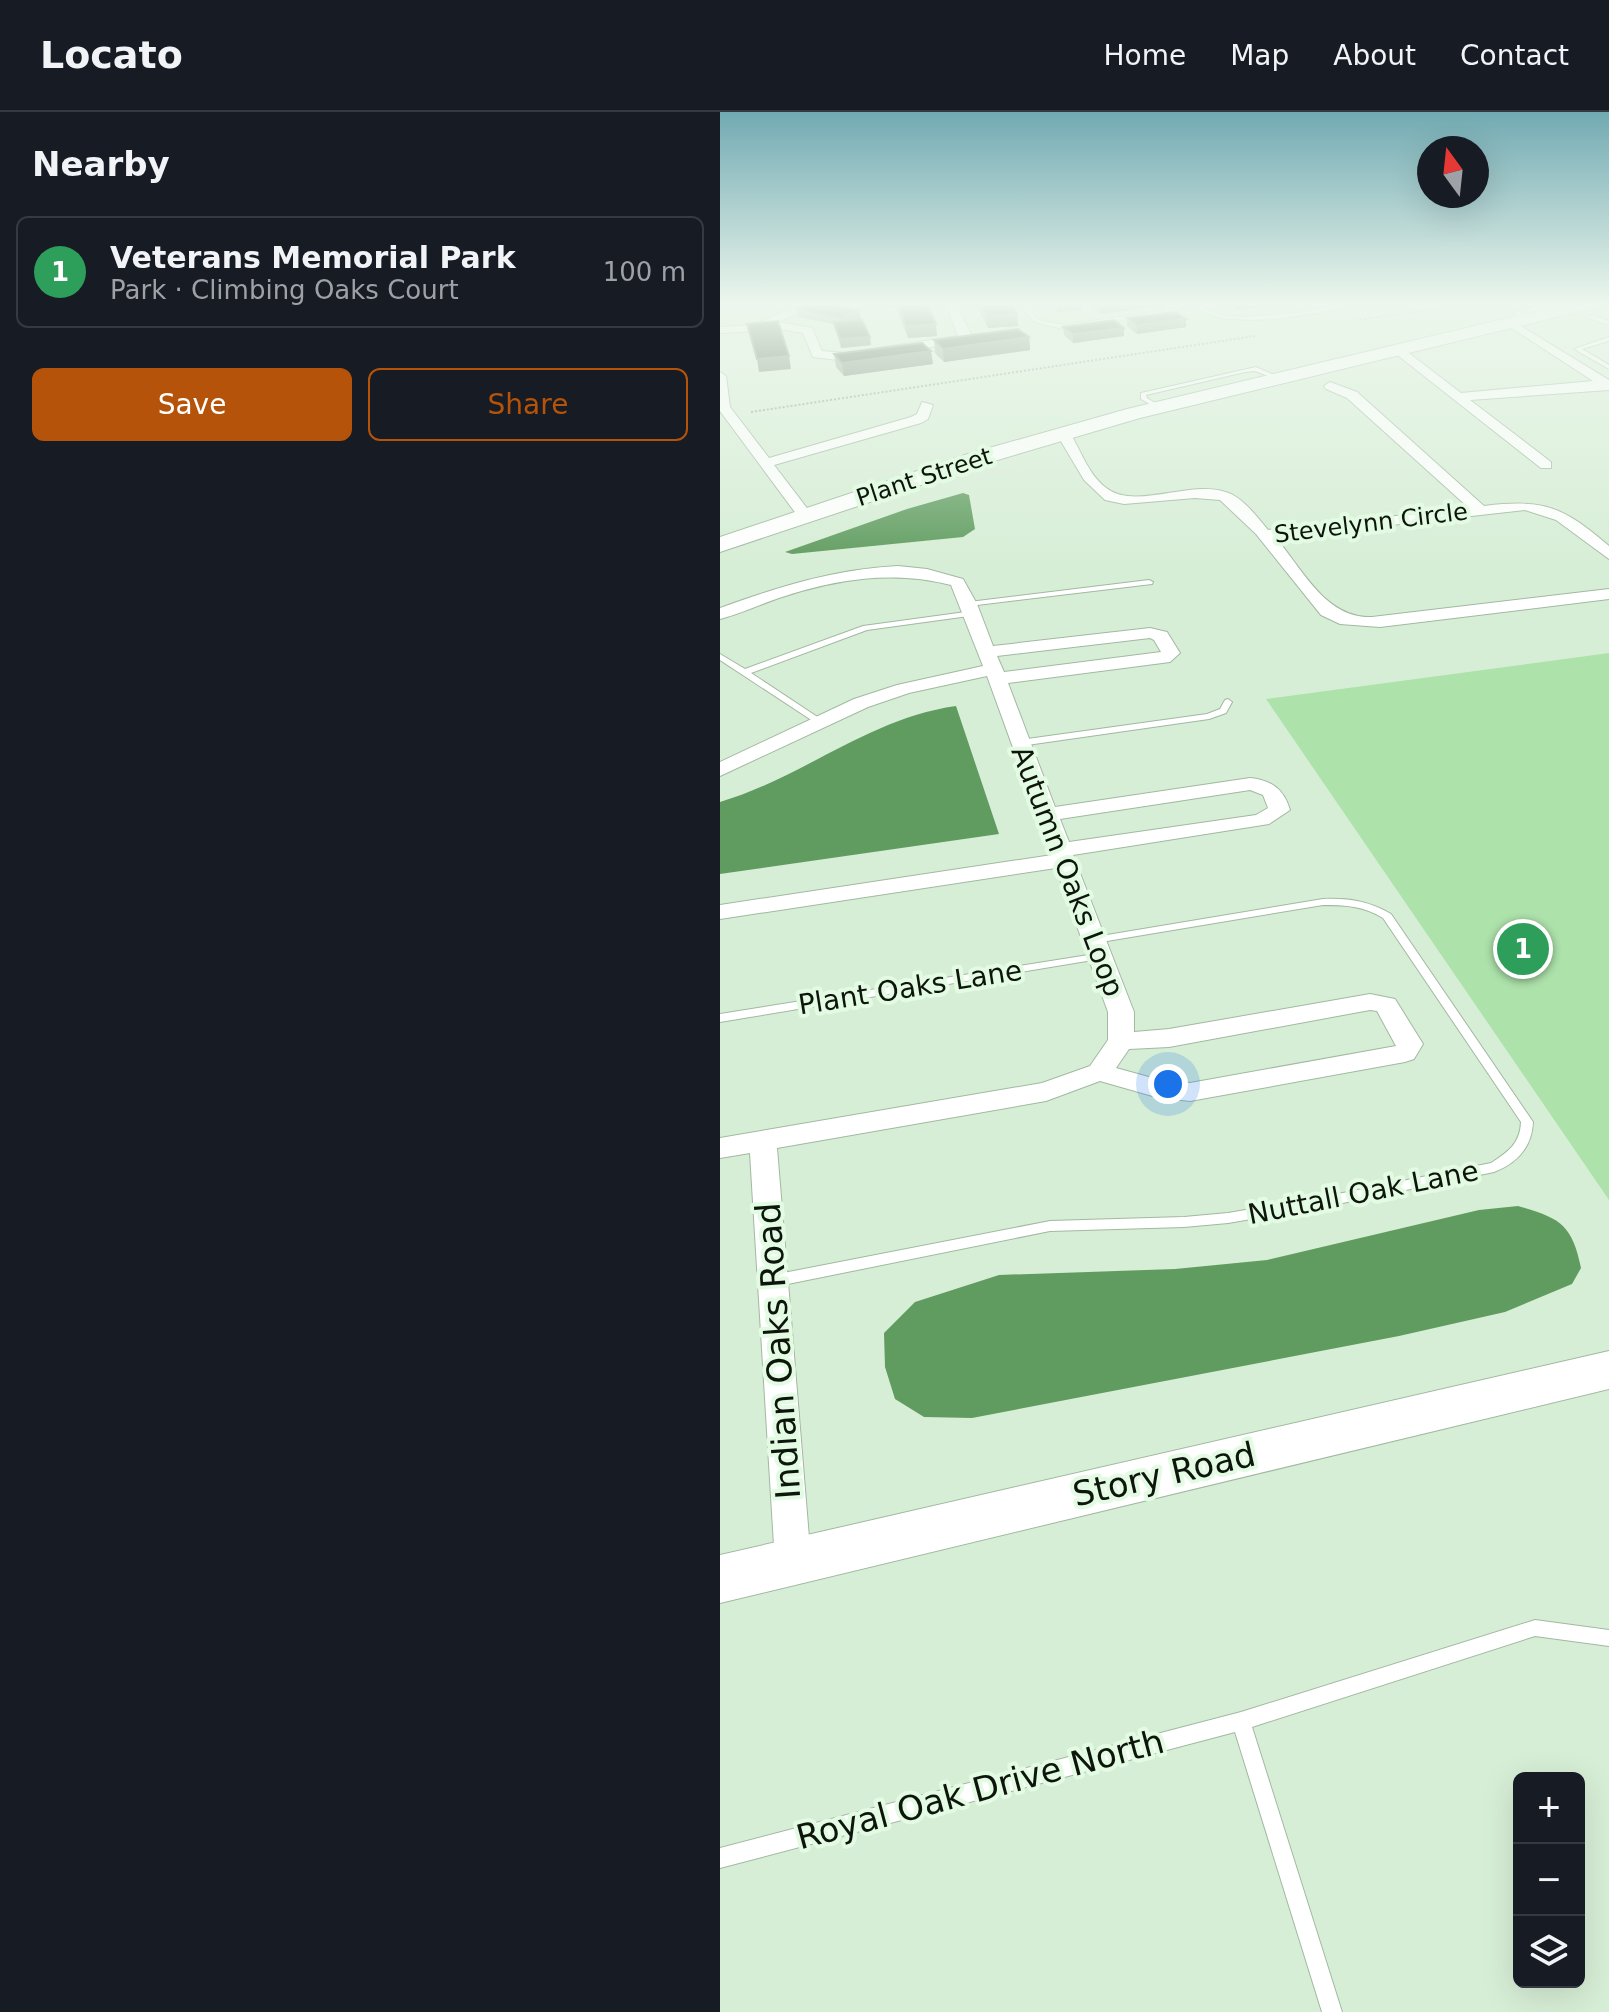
<!DOCTYPE html>
<html lang="en">
<head>
<meta charset="utf-8">
<style>
	body { margin:0; font-family:"DejaVu Sans",sans-serif; background:#242831; color:#f1f3f6 }
	.controls { position:absolute; right:24px; bottom:24px; display:grid; overflow:hidden; border-radius:12px; box-shadow:0 8px 32px #0002 }
	.controls button { width:72px; height:72px; display:grid; place-items:center; padding:0; border:0; border-bottom:2px solid #363941; background:#171b24; color:#f1f3f6; font:40px sans-serif }
	.compass { position:absolute; left:697px; top:24px; width:72px; height:72px; border-radius:50%; background:#171b24; box-shadow:0 8px 32px #0002; rotate:345deg }
	.you { position:absolute; left:448px; top:972px; width:28px; height:28px; margin:-20px; border:6px solid #fff; border-radius:50%; background:#1a73e8; box-shadow:0 0 0 12px #1a73e833 }
	.badge { display:grid; place-items:center; width:52px; height:52px; border-radius:50%; background:#b45309; color:#fff; font-size:26px; font-weight:700 }
	.pin { position:absolute; translate:-50% -50%; border:4px solid #fff; box-shadow:0 2px 8px #0006 }
	.list { margin:0; padding:0; list-style:none }
	h2 { display:flex; justify-content:space-between; align-items:center; height:104px; margin:0; padding:0 32px; font-size:34px }
	h2 small { font-size:26px; font-weight:400; color:#9ea1a6 }
	.list li { display:grid; grid-template-columns:52px 1fr auto; gap:24px; align-items:center; box-sizing:border-box; height:112px; margin:0 16px 16px; padding:0 16px; border:2px solid #363941; border-radius:12px }
	.list b { display:block; font-size:30px; white-space:nowrap }
	.list p { margin:0; font-size:26px; white-space:nowrap; color:#9ea1a6 }
	.list em { font-size:26px; font-style:normal; color:#9ea1a6 }
	.actions { display:flex; gap:16px; padding:24px 32px }
	.actions a { flex:1; padding:18px 0; border:2px solid #b45309; border-radius:12px; text-align:center; font-size:28px; color:#b45309 }
	.actions .main { background:#b45309; color:#fff }
	.icon { flex:none; width:44px; height:44px; fill:none; stroke:currentColor; stroke-width:2; stroke-linecap:round; stroke-linejoin:round }
	.map { position:relative; flex:none; width:889px; height:1900px; overflow:hidden }
	header { display:flex; align-items:center; gap:48px; box-sizing:border-box; height:112px; padding:0 40px; background:#171b24; border-bottom:2px solid #363941 }
	header strong { font-size:38px }
	nav { display:flex; gap:44px; margin-inline-start:auto; font-size:28px }
	main { display:flex }
	aside { flex:1; background:#171b24 }
	.map>svg:first-child { display:block }
	.green { fill:#ade2ab }
	.water { fill:#609c60 }
	.lines { fill:none; stroke-linecap:round; stroke-linejoin:round }
	.lane-casing { stroke:#a2b8a1; stroke-width:2 }
	.street-casing { stroke:#a2b8a1; stroke-width:2 }
	.secondary-casing { stroke:#a2b8a1; stroke-width:2 }
	.primary-casing { stroke:#a2b8a1; stroke-width:2 }
	.path { stroke:#8ea08e; stroke-width:2; stroke-dasharray:2 2; stroke-linecap:butt }
	.lane { fill:#fff; fill-rule:evenodd }
	.street { fill:#fff; fill-rule:evenodd }
	.secondary { fill:#fff; fill-rule:evenodd }
	.primary { fill:#fff; fill-rule:evenodd }
	.wall { fill:#869c86 }
	.shaded-wall { fill:#667a65 }
	.building { fill:#364935; stroke:#667a65; stroke-width:2 }
	.labels { text-anchor:middle; stroke-width:8; stroke-linejoin:round; paint-order:stroke }
	.far-street-label { font-size:24px; fill:#0d150d; stroke:#e4fbe3 }
	.street-label { font-size:28px; fill:#0d150d; stroke:#e4fbe3 }
	.near-street-label { font-size:34px; fill:#0d150d; stroke:#e4fbe3 }
</style>
</head>
<body>
<header>
<strong>Locato</strong>
<nav><a>Home</a><a>Map</a><a>About</a><a>Contact</a></nav>
</header>
<main>
<aside>
<h2>Nearby<small></small></h2>
<ul class="list">
<li><span class="badge" style="background:#2e9e5b">1</span><div><b>Veterans Memorial Park</b><p>Park · Climbing Oaks Court</p></div><em>100 m</em></li>
</ul>
<div class="actions"><a class="main">Save</a><a>Share</a></div>
</aside>
<div class="map">
<svg width="889" height="1900" viewBox="0 0 889 1900">
	<rect width="100%" height="100%" fill="#d7eed6"/>
	<path class="green" d="M889 541V1088L546 587Z"/>
	<path class="water" d="M243 381 249 383 255 417 243 425 72 442 65 440 187 397Z
		M236 594 279 722 0 762V690C82 666 149 606 236 594Z
		M798 1094C840 1106 852 1112 861 1156L852 1172 785 1200 679 1224 252 1306 204 1305 175 1287 165 1255 164 1221 195 1190 279 1163 455 1157 547 1148 759 1098Z"/>
	<g class="lines">
		<defs>
			<path id="lane" d="M299 190H305L318 208 344 213 455 197 456 196 451 190H457L462 196 456 200 344 217 314 210Z
				M471 190H477L489 199 505 204 527 205 575 201 628 190H638C604 203 520 216 487 201 481 199 476 194 471 190Z
				M831 191 856 196 853 198 831 195 801 202 808 206 806 209 793 201Z
				M871 203 889 209V213L869 206Z
				M889 225V229L862 237 889 253V257L854 237Z
				M536 255 561 266 556 267 535 259 525 260 426 283 427 286 440 294 438 297 421 287V281Z
				M429 468 433 470 432 472 249 494 245 492 249 490Z
				M253 499H256V503L147 518 31 561 105 610 106 612 102 615 0 548V542L25 557 143 514Z
				M508 587 512 590 506 601 489 607 300 634 295 631 300 628 487 602 500 597 505 588Z
				M603 787C628 786 649 789 671 802L813 1010C812 1035 797 1051 774 1060L608 1094 508 1111 464 1115 330 1119 53 1175 48 1173 46 1169 48 1165 53 1163 330 1109 464 1105 508 1101 608 1084 771 1051C788 1040 800 1032 801 1010L663 806C644 794 625 793 603 793L375 831 370 828 375 825Z
				M381 841 387 844 385 846 0 910V902Z
				M815 1508 889 1518V1534L815 1524 532 1615 622 1900H602L515 1620 0 1756V1736L521 1600Z"/>
			<path id="street" d="M92 190H108L58 210 92 216 102 239 126 241 238 224 225 190H235L251 222 243 230 126 249 93 245 83 221 48 215 37 219 0 221V215L35 213 61 200Z
				M791 208 889 268V278L750 288 831 350V356H821L671 238 681 235 741 281 873 269 787 213 785 211Z
				M0 260 6 264 10 295 49 346 191 305 197 302 202 290 213 293 208 307 201 311 54 353 93 404 85 409 80 407 0 299Z
				M610 270 637 280 764 394C825 387 842 394 889 434V447L836 408 805 398 556 426C583 458 606 507 652 505L889 477V487L660 515 620 512 601 503 536 422 500 388 475 386 404 392 385 388 364 368 336 321 348 318C360 336 368 362 385 375 416 401 475 363 513 383 527 391 538 406 548 418L749 396 627 286 606 277 604 274Z
				M178 454 207 457 243 467 257 492 273 534 430 516 447 520 460 541 450 550 288 571 335 695 530 666C551 668 564 677 570 698L549 712 353 743 414 900V920L449 917 650 882 675 887 703 932 694 947 685 950 470 989 436 985 380 969 326 989 57 1036 91 1450 86 1462 73 1467 60 1462 55 1450 30 1041 0 1046V1026L322 971 370 954 388 928V900L336 756 0 807V793L332 743 267 564 189 581 148 595 0 664V650L134 587 177 573 263 554 231 473C172 458 116 467 59 486 39 493 20 502 0 507V496C58 475 115 457 178 454ZM430 526 434 528 441 540 284 560 277 544ZM530 678 543 683 548 696 536 703 349 730 340 707ZM650 898 657 899 676 934 470 971 436 967 396 956 409 937 449 935Z"/>
			<path id="secondary" d="M889 1239V1277L0 1491V1443Z"/>
			<path id="primary" d="M855 190H884L882 194 420 306 264 352 0 440V425L248 342 407 297Z"/>
		</defs>
		<use href="#lane" class="lane-casing"/>
		<use href="#street" class="street-casing"/>
		<use href="#secondary" class="secondary-casing"/>
		<use href="#primary" class="primary-casing"/>
		<path class="path" d="M636 208 766 190
			M31 300 535 224"/>
		<use href="#lane" class="lane"/>
		<use href="#street" class="street"/>
		<use href="#secondary" class="secondary"/>
		<use href="#primary" class="primary"/>
	</g>
	<path class="wall" d="M141 190H206L217 224 188 226 178 201 177 197Z
		M254 190H290L298 214 268 216Z
		M330 190H361L362 198 338 200Z
		M372 190H445V193L381 202 372 196Z
		M507 190H569V191L517 198Z
		M77 197 139 198 141 207 138 208 151 233 121 236 114 212 78 205Z
		M407 206 466 215 417 222 407 214Z
		M343 215 404 224 353 231 344 223Z
		M309 225 310 238 224 250 215 241 214 228Z
		M114 242 213 252 124 264 116 255Z"/>
	<path class="shaded-wall" d="M361 190 362 198 338 200 337 191Z
		M407 190H445V193L381 202 380 194Z
		M518 190H569V191L517 198Z
		M139 198 141 207 122 214 120 206Z
		M297 202 298 214 268 216 267 204Z
		M466 207V215L417 222V213Z
		M216 212 217 224 188 226 186 214Z
		M404 216V224L353 231V222Z
		M150 225 151 233 121 236 120 227Z
		M309 225 310 238 224 250 223 237Z
		M211 239 213 252 124 264 122 251Z
		M69 244 71 257 39 260 37 247Z"/>
	<path class="building" d="M96 190 139 198 120 206 77 197Z
		M177 190H206L216 212 186 214Z
		M259 190H290L297 202 267 204Z
		M375 190H407L380 194Z
		M456 200 466 207 417 213 407 206Z
		M142 208 150 225 120 227 113 210Z
		M394 208 404 216 353 222 343 215Z
		M58 209 69 244 37 247 27 212Z
		M298 217 309 225 223 237 214 228Z
		M202 231 211 239 122 251 114 242Z"/>
	<linearGradient id="sky" x2="0" y2="1"><stop stop-color="#71aab2"/><stop offset="0.42" stop-color="#edf7ed"/><stop offset="1" stop-color="#edf7ed" stop-opacity="0"/></linearGradient>
	<rect width="889" height="456" fill="url(#sky)"/>
	<g class="labels">
		<g class="far-street-label">
			<text transform="translate(204 365) rotate(-18)" y="8">Plant Street</text>
			<text transform="translate(651 411) rotate(-7)" y="8">Stevelynn Circle</text>
		</g>
		<g class="street-label">
			<text transform="translate(348 759) rotate(69)" y="10">Autumn Oaks Loop</text>
			<text transform="translate(190 875) rotate(-9)" y="10">Plant Oaks Lane</text>
			<text transform="translate(643 1080) rotate(-11)" y="10">Nuttall Oak Lane</text>
		</g>
		<g class="near-street-label">
			<text transform="translate(58 1239) rotate(-94)" y="12">Indian Oaks Road</text>
			<text transform="translate(444 1362) rotate(-13)" y="12">Story Road</text>
			<text transform="translate(260 1677) rotate(-15)" y="12">Royal Oak Drive North</text>
		</g>
	</g>
</svg>
<div class="controls">
<button>+</button>
<button>−</button>
<button><svg class="icon" aria-label="layers" viewBox="0 0 24 24"><path d="M12 4l9 5-9 5-9-5zM3 14l9 5 9-5"/></svg></button>
</div>
<svg class="compass" viewBox="-18 -18 36 36"><path d="M0-13l5 13h-10z" fill="#e53935"/><path d="M0 13l5-13h-10z" fill="#9ea1a6"/></svg>
<div class="you"></div>
<div class="pin badge" style="left:803px;top:837px;background:#2e9e5b">1</div>
</div>
</main>
</body>
</html>
